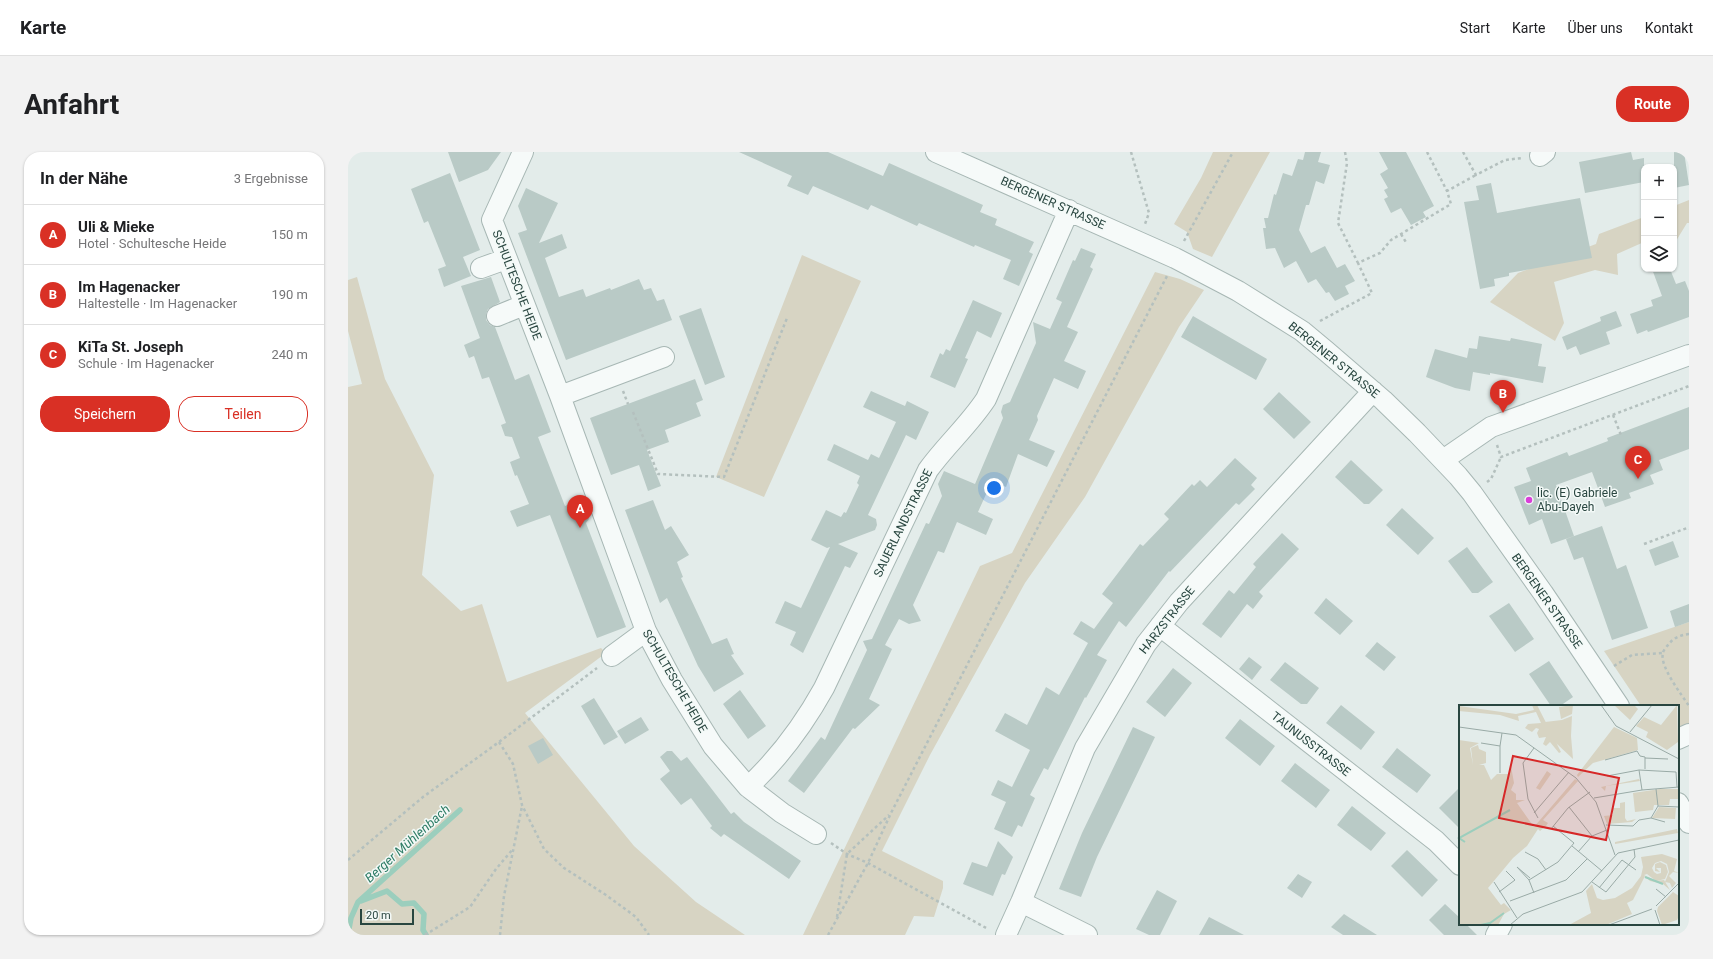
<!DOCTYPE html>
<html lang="de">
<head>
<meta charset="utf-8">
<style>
	body { margin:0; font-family:Roboto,sans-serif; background:#f2f2f2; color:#202124 }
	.controls { position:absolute; right:12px; top:12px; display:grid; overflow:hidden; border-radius:8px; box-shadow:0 1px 3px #0004 }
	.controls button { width:36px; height:36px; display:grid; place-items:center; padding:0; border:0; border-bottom:1px solid #e0e0e0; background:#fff; color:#202124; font:20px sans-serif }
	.scale { position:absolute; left:12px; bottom:10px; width:54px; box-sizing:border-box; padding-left:4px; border:2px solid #294640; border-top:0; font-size:11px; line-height:14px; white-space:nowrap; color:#294640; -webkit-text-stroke:3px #f3f9f7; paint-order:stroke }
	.you { position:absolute; left:646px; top:336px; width:14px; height:14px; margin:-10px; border:3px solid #fff; border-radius:50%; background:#1a73e8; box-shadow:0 0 0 6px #1a73e833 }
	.badge { display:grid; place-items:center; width:26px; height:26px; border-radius:50%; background:#d93025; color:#fff; font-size:13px; font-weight:700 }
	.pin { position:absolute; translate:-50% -33px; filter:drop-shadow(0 1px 2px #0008) }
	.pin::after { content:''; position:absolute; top:21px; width:14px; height:12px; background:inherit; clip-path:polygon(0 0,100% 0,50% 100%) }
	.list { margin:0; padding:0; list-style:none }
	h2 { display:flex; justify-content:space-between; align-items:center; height:52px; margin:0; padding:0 16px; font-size:17px }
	h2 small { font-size:13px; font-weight:400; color:#757577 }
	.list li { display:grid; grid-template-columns:26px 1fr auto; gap:12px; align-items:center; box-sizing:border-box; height:60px; padding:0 16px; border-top:1px solid #e0e0e0 }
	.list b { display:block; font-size:15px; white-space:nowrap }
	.list p { margin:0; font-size:13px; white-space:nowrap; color:#757577 }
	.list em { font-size:13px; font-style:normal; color:#757577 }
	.actions { display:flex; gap:8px; padding:12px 16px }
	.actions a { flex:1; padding:9px 0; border:1px solid #d93025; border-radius:16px; text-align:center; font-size:14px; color:#d93025 }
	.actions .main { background:#d93025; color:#fff }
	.icon { flex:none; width:22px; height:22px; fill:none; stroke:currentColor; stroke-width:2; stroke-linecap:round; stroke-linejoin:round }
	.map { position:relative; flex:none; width:1341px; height:783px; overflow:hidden; border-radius:16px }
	header { display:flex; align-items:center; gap:24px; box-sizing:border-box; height:56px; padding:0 20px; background:#fff; border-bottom:1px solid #e0e0e0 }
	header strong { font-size:19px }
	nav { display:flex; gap:22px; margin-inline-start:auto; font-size:14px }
	.intro { display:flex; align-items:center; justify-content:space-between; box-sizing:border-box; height:96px; padding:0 24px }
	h1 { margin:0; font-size:28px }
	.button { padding:10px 18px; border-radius:16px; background:#d93025; color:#fff; font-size:14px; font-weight:700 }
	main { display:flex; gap:24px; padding:0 24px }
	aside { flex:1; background:#fff; border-radius:16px; box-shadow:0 1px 3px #0004 }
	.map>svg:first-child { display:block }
	.green { fill:#d7d4c3 }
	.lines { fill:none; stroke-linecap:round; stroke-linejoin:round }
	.stream { stroke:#9bcebd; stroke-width:5.5 }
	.building { fill:#b9cac6 }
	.minor-casing { stroke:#a7b7b4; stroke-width:22 }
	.path { stroke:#b4c0be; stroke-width:2.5; stroke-dasharray:3 3; stroke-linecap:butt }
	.minor { stroke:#f6faf9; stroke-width:20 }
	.poi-dot { fill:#d93fd9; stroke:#f3f9f7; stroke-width:1.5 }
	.labels { text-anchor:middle; stroke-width:3; stroke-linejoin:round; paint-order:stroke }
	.street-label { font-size:12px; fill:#294640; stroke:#f3f9f7 }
	.poi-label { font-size:12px; fill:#294640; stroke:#f3f9f7; text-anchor:start }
	.water-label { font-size:13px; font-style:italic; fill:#2f7d66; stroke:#f3f9f7 }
	.inset-river { fill:none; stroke:#9bcebd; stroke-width:2 }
	.inset-road { fill:none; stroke:#99aaa6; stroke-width:1 }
	.view { fill:#d62828; fill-opacity:0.15; stroke:#d62828; stroke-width:2 }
	.inset-edge { fill:none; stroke:#294640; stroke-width:2 }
</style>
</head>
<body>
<header>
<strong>Karte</strong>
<nav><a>Start</a><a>Karte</a><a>Über uns</a><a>Kontakt</a></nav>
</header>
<div class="intro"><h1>Anfahrt</h1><a class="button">Route</a></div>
<main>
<aside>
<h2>In der Nähe<small>3 Ergebnisse</small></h2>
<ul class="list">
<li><span class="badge">A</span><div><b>Uli &amp; Mieke</b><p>Hotel · Schultesche Heide</p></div><em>150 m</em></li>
<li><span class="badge">B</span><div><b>Im Hagenacker</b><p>Haltestelle · Im Hagenacker</p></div><em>190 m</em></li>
<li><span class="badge">C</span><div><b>KiTa St. Joseph</b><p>Schule · Im Hagenacker</p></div><em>240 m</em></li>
</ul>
<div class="actions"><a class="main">Speichern</a><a>Teilen</a></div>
</aside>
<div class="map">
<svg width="1341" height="783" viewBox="0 0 1341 783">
	<rect width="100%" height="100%" fill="#e3ecea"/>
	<path class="green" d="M865 0H922L864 105 845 97 839 80 826 72 853 26Z
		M1341 48V71H1339L1328 89H1326V54Z
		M1296 65V90L1269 102 1270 123 1247 118 1206 130 1216 171 1207 189 1142 150 1170 121 1248 92 1251 82Z
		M454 103 513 129 416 345 368 325Z
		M807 120 832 127 856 138 831 175 737 345 677 431 582 603 534 699 595 729V736L586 765 566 764 557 783H455L632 414 664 401Z
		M9 125 37 227 86 323 74 423 113 459 134 452 159 530 253 496 258 501 177 561 286 694 348 750 397 783H0V235L14 232 0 179V128Z
		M1341 470V573L1330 577V554H1293L1256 499Z"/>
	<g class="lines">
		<path class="stream" d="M13 749 39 739 54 752 66 751 76 762 75 778 78 783
			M0 782 3 766 10 750 112 658"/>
	</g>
	<path class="building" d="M100 0H153L140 18 111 30Z
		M391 0H480L535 24 541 11 635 53 632 60 649 67 647 73 686 90 681 100 685 102 671 134 655 127 663 108 627 93 626 95 571 71 569 74 523 53 520 58 465 34 460 43 439 34 444 24Z
		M957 0H973L970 10 982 13 976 32 968 29 961 53H958L951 78 963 101 977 94 989 116 997 112 1007 129 997 134 1001 142 987 149 981 140 978 141 968 127 960 131 948 109 936 116 927 96 918 97 915 76H918L916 66H920L926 42 928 43 935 21 944 24 950 7 955 8Z
		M1031 0H1058L1086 54 1075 60 1078 65 1063 73 1053 56 1043 61 1036 47 1040 45 1036 38 1040 36 1032 22 1040 17Z
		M1283 0 1285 8 1296 6V30L1237 41 1231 10Z
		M1326 0H1336L1341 33 1326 36Z
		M102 21 132 98 115 105 123 124 96 135 90 117 98 114 80 69 76 71 63 37Z
		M1143 31 1149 61 1232 46 1244 106 1161 121V124L1146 127 1147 134 1132 137 1116 50 1131 48 1128 34Z
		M178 36 210 51 191 91 214 82 219 96 197 106 211 145 235 137 238 145 262 136 263 138 291 127 296 138 303 136 309 149 316 147 324 168 218 208 170 81 179 78 170 54Z
		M733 96 748 102 742 115 745 117 719 175 730 180 716 209 738 219 730 237 706 226 689 264 690 268 681 288 707 299 699 315 670 302 658 335 644 329 630 360 645 367 638 383 609 370 596 401 590 399 565 453 573 469 561 472 551 467 537 493 544 497 521 547 532 553 507 577 505 576 456 641 440 629 473 585 477 588 519 498 515 489 524 487 578 371 581 372 594 344 590 332 596 319 627 332 655 266 653 260 655 253 662 250 688 191 685 170 702 177 714 150 708 147 725 108 727 109Z
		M1304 117H1322L1328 132 1337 129 1341 139V165L1300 180 1299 178 1289 182 1282 162 1305 154 1303 148 1314 144Z
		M143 125 152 150 140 157 138 162V168L142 173 147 175 167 228 181 222 203 280 190 285 217 354 230 349 233 358 237 356 241 367 238 371 278 475 249 486 202 363 169 375 162 359 181 352 169 323 167 324 162 310 172 306 164 285 157 284 153 273 158 271 141 225 134 227 126 204 121 206 116 193 132 186 113 134Z
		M625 148 654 161 643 186 629 179 617 206 620 207 607 236 582 225 592 201 595 203 598 197 602 199Z
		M353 156 377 225 357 233 331 164Z
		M1268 159 1274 174 1258 180 1262 192 1232 203 1228 194 1219 198 1214 185 1253 169 1252 165Z
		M845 164 919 207 908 228 833 185Z
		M1131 184 1162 189 1163 186 1194 192 1190 214 1198 215 1195 231 1142 221V223L1125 220 1122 239 1107 236 1078 225 1087 197 1119 206 1121 196 1129 197Z
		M347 227 355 248 348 251 353 264 317 278 321 290 299 298 313 334 300 339 291 313 263 323 242 266Z
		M523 239 557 254 559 249 581 260 568 288 558 283 537 327 520 363 528 367 529 373 527 378 490 392 510 401 502 416 497 414 455 501 442 493 448 480 427 471 437 449 453 456 482 395 479 396 463 388 478 358 493 365 496 360 498 361 511 333 509 331 512 324 479 308 486 292 520 308 523 302 531 306 548 270 515 255Z
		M931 240 963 270 946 287 915 257Z
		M1341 255V297L1311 308 1315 318 1302 323 1306 332 1281 341 1283 346 1257 355 1244 320 1208 333 1226 384 1203 392 1194 367 1181 373 1166 335 1183 329 1178 316 1219 300 1221 304 1260 289 1259 286Z
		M887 306 909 326 903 333 907 337 891 353 888 351 822 420 821 419 778 475 771 469 749 503 759 508 738 546 737 545 700 618 696 616 682 643 687 646 674 675 670 673 664 685 646 677 658 650 643 643 650 628 664 635 682 598 647 579 657 561 679 573 698 535 711 543 740 491 725 482 733 469 746 477 765 451 754 442 792 392 795 394 821 367 816 362 844 332 846 334 852 328 859 335Z
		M1003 308 1035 338 1021 352H1016L987 325Z
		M305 348 317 378 323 374 341 403 329 410 335 425 333 426 364 492 379 486 386 502 383 503 396 522 366 540 350 514 319 446 312 451 277 358Z
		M1054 356 1086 386 1070 403 1038 373Z
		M1254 374 1269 417 1278 413 1300 476 1264 488 1235 405 1226 408 1218 387Z
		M934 381 951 397 911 440 915 444 905 457 899 452 873 486 854 472 881 438 886 442 908 415 905 412Z
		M1325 389 1331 405 1307 414 1301 398Z
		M1119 395 1145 430 1130 441H1124L1100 409Z
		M978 446 1005 469 992 483 966 461Z
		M1161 451 1186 487 1167 500 1141 464Z
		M1341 452V470L1327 475 1322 459Z
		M1029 490 1048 505 1036 519 1017 504Z
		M901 505 914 515 904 528 891 517Z
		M1201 509 1225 545 1212 554H1203L1181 522Z
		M937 510 971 536 959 552H953L922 528Z
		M825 516 844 531 817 565 798 550Z
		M392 538 418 574 400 587 375 552Z
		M246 546 270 585 256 593 233 554Z
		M993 553 1027 580 1013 598 978 571Z
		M293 565 301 578 277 592 269 579Z
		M892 567 927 594 912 614 877 586Z
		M785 575 807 585 749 705 733 745 711 737 734 681Z
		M195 586 205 603 190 612 180 594Z
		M1049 596 1083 623 1069 641 1034 615Z
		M319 599H324L333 609 339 605 383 662 386 660 396 670 453 709 441 727 376 682 373 685 362 676 364 674 343 646 333 653 312 627 322 619 312 605Z
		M947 611 982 638 968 656 933 629Z
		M1112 635V677L1091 656Z
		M1004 654 1038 681 1023 699 989 673Z
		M650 689 665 705 657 723 654 722 645 744 615 732 624 710 639 715Z
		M1059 698 1090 728 1074 745 1043 714Z
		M950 722 964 730 954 746 939 736Z
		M809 738 829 749 812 783H801L788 777Z
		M1097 752 1112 766V772H1118L1129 783H1096L1081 768Z
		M996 762 1002 766 1029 783H995L983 775Z
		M861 765 896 783H851Z"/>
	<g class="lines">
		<defs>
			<path id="minor" d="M175 0 144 68 212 244 298 479 324 528 365 594 400 635 434 661 468 682
				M588 0 827 106 890 139 954 179 978 199 1035 248 1069 281 1110 324 1124 341 1195 441 1271 554
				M1192 4 1197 0
				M133 116 158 107
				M149 164 176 153
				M212 244 316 205
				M1095 308 1143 275 1341 203
				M812 474 1088 689 1112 713
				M264 504 298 479
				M1330 587 1341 582
				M400 635C430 607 456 572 476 536L580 318C598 293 621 273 638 247L721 58
				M1330 651 1341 671
				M673 750 739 783
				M658 783 673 750 737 596 798 492 831 450 1025 239
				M1148 783 1154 772"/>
		</defs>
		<use href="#minor" class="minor-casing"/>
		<path class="path" d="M783 0 801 61 797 72
			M997 0 999 11 990 71 1010 111
			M1079 0 1099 39
			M1115 0 1128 23 1157 8 1174 6
			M1053 82 1059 92
			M836 89 885 0
			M972 169 1024 141 1010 111 1032 101 1043 88 1103 52 1099 39 1128 23
			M275 239 280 252
			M285 260 310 322 376 325 439 166
			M1265 263 1273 283
			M1149 293 1153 305 1341 234
			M1139 330 1143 327 1153 305
			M1296 392 1339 376 1341 377
			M1341 482C1332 483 1325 486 1320 493 1318 495 1315 499 1315 501 1311 514 1334 543 1341 554
			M1266 514 1284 503 1315 501
			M151 590 165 612 174 653 196 697 216 716 258 743 288 765 301 783
			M483 691 499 702 520 711 640 777
			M0 708 75 645 151 590 249 516
			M489 765 499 702 541 663
			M77 783 122 755 148 717 165 697
			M152 783 156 744 174 654
			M480 783 520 711 543 661 820 122"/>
		<use href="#minor" class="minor"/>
	</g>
	<circle class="poi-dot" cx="1181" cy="348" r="4"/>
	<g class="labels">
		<g class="street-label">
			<text transform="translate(705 51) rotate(24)" y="4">BERGENER STRASSE</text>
			<text transform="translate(169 133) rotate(69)" y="4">SCHULTESCHE HEIDE</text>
			<text transform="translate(986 208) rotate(39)" y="4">BERGENER STRASSE</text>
			<text transform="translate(555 371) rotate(-64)" y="4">SAUERLANDSTRASSE</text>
			<text transform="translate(1199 449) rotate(55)" y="4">BERGENER STRASSE</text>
			<text transform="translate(819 468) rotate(-52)" y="4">HARZSTRASSE</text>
			<text transform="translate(327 529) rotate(60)" y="4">SCHULTESCHE HEIDE</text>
			<text transform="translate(963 592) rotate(38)" y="4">TAUNUSSTRASSE</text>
		</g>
		<g class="poi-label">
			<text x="1189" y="345">lic. (E) Gabriele<tspan x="1189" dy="14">Abu-Dayeh</tspan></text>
		</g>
		<g class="water-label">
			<text transform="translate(59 691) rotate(-42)" y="5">Berger Mühlenbach</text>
		</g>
	</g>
	<g transform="translate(1111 553)">
		<rect width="220" height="220" fill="#e3ecea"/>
		<path d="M73 0H78L102 47 100 48 91 37 87 41 84 39 87 32 80 33 78 28 80 24 77 23 73 27 66 23 69 19 82 18 77 7 59 11 60 16 41 10 0 6V1L57 9 75 5ZM114 0 113 9 102 14 100 2ZM155 0H175L179 4 171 15ZM218 0 219 37 208 45 187 32 189 27 177 21 185 12 202 20ZM113 11 112 31 114 54 98 39 86 17 103 15ZM155 22 178 33 179 45 134 58 119 72 118 70ZM0 35 20 38 11 43 14 60 12 43 19 40 20 44 27 47V58L20 60H25L32 75 38 69H51L52 61 55 78 52 85 57 89V95H66L58 98 75 122 116 74 119 76 84 115 89 118 87 121 81 126 79 124 68 141 54 153 29 183 42 200 45 198 52 205 45 209 39 220H0ZM88 66 92 69 81 85 77 83ZM180 74 181 76 147 81 146 86 142 82ZM201 84H220V100L219 94H211L210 100H195L194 105 176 107 174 88ZM166 97V113L168 116 177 114 173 117 148 119 145 111 154 110V103H161V98ZM200 102 217 103 216 114 193 113ZM218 124 219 128 156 139V137ZM203 149 218 154 215 166 220 168 214 167 210 171 217 178 213 183 211 178 206 177 210 167 208 159 202 156 196 158 193 163 195 167 198 169 202 168V163H197L201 167 196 166V159L201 157 207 160 209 167 206 174 197 176 188 169 185 170 197 176 205 175 211 185 204 179 191 176 186 171 174 195 168 198 173 209 147 220H110L132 208 127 186 133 179 138 193 144 195 156 193 173 183 182 171 184 162 182 152ZM214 187 220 191V211L218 215 203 220 198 206 199 202Z" fill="#d7d4c3"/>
		<path class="inset-river" d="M6 137 0 133 51 105M186 172 204 179M22 220 31 218 45 208"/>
		<path class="inset-road" d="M142 0 157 21 220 54M0 22 57 30 117 73 137 97 156 150M171 27 193 0M22 38 41 41 43 28M75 43 64 58 69 94 79 113M186 53 209 54M146 55 178 46 181 51 186 52V64M180 65 183 85M41 68V41M148 71 180 65 217 67 218 82M197 84 199 101M135 93 183 85 220 82M199 101 192 113 206 117M199 101 220 102M110 102 133 131M75 108 110 67M147 120 174 121 180 115 192 113M92 124 109 103 131 87M113 141 143 166M66 147 79 154 87 165M119 147 133 131 148 125M71 173 58 162 70 175 75 188M70 175 99 157 115 138 94 121M35 177 58 213M133 177 147 187 176 152 175 144M140 183 163 155 177 165M197 184 207 192M40 187 56 175 47 166M51 196 107 175 128 154M197 201 220 178M196 205 201 220M51 220 64 209 123 187 159 148 220 135M150 220 193 204"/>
		<path class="view" d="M54 51 160 73 147 135 40 113Z"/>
		<rect width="220" height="220" class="inset-edge"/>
	</g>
</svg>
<div class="controls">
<button>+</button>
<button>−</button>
<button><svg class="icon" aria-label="layers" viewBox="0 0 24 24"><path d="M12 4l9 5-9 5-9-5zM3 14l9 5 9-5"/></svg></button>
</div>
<div class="scale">20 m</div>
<div class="you"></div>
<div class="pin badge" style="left:232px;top:376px">A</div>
<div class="pin badge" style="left:1155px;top:261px">B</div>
<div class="pin badge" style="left:1290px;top:327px">C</div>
</div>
</main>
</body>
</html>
